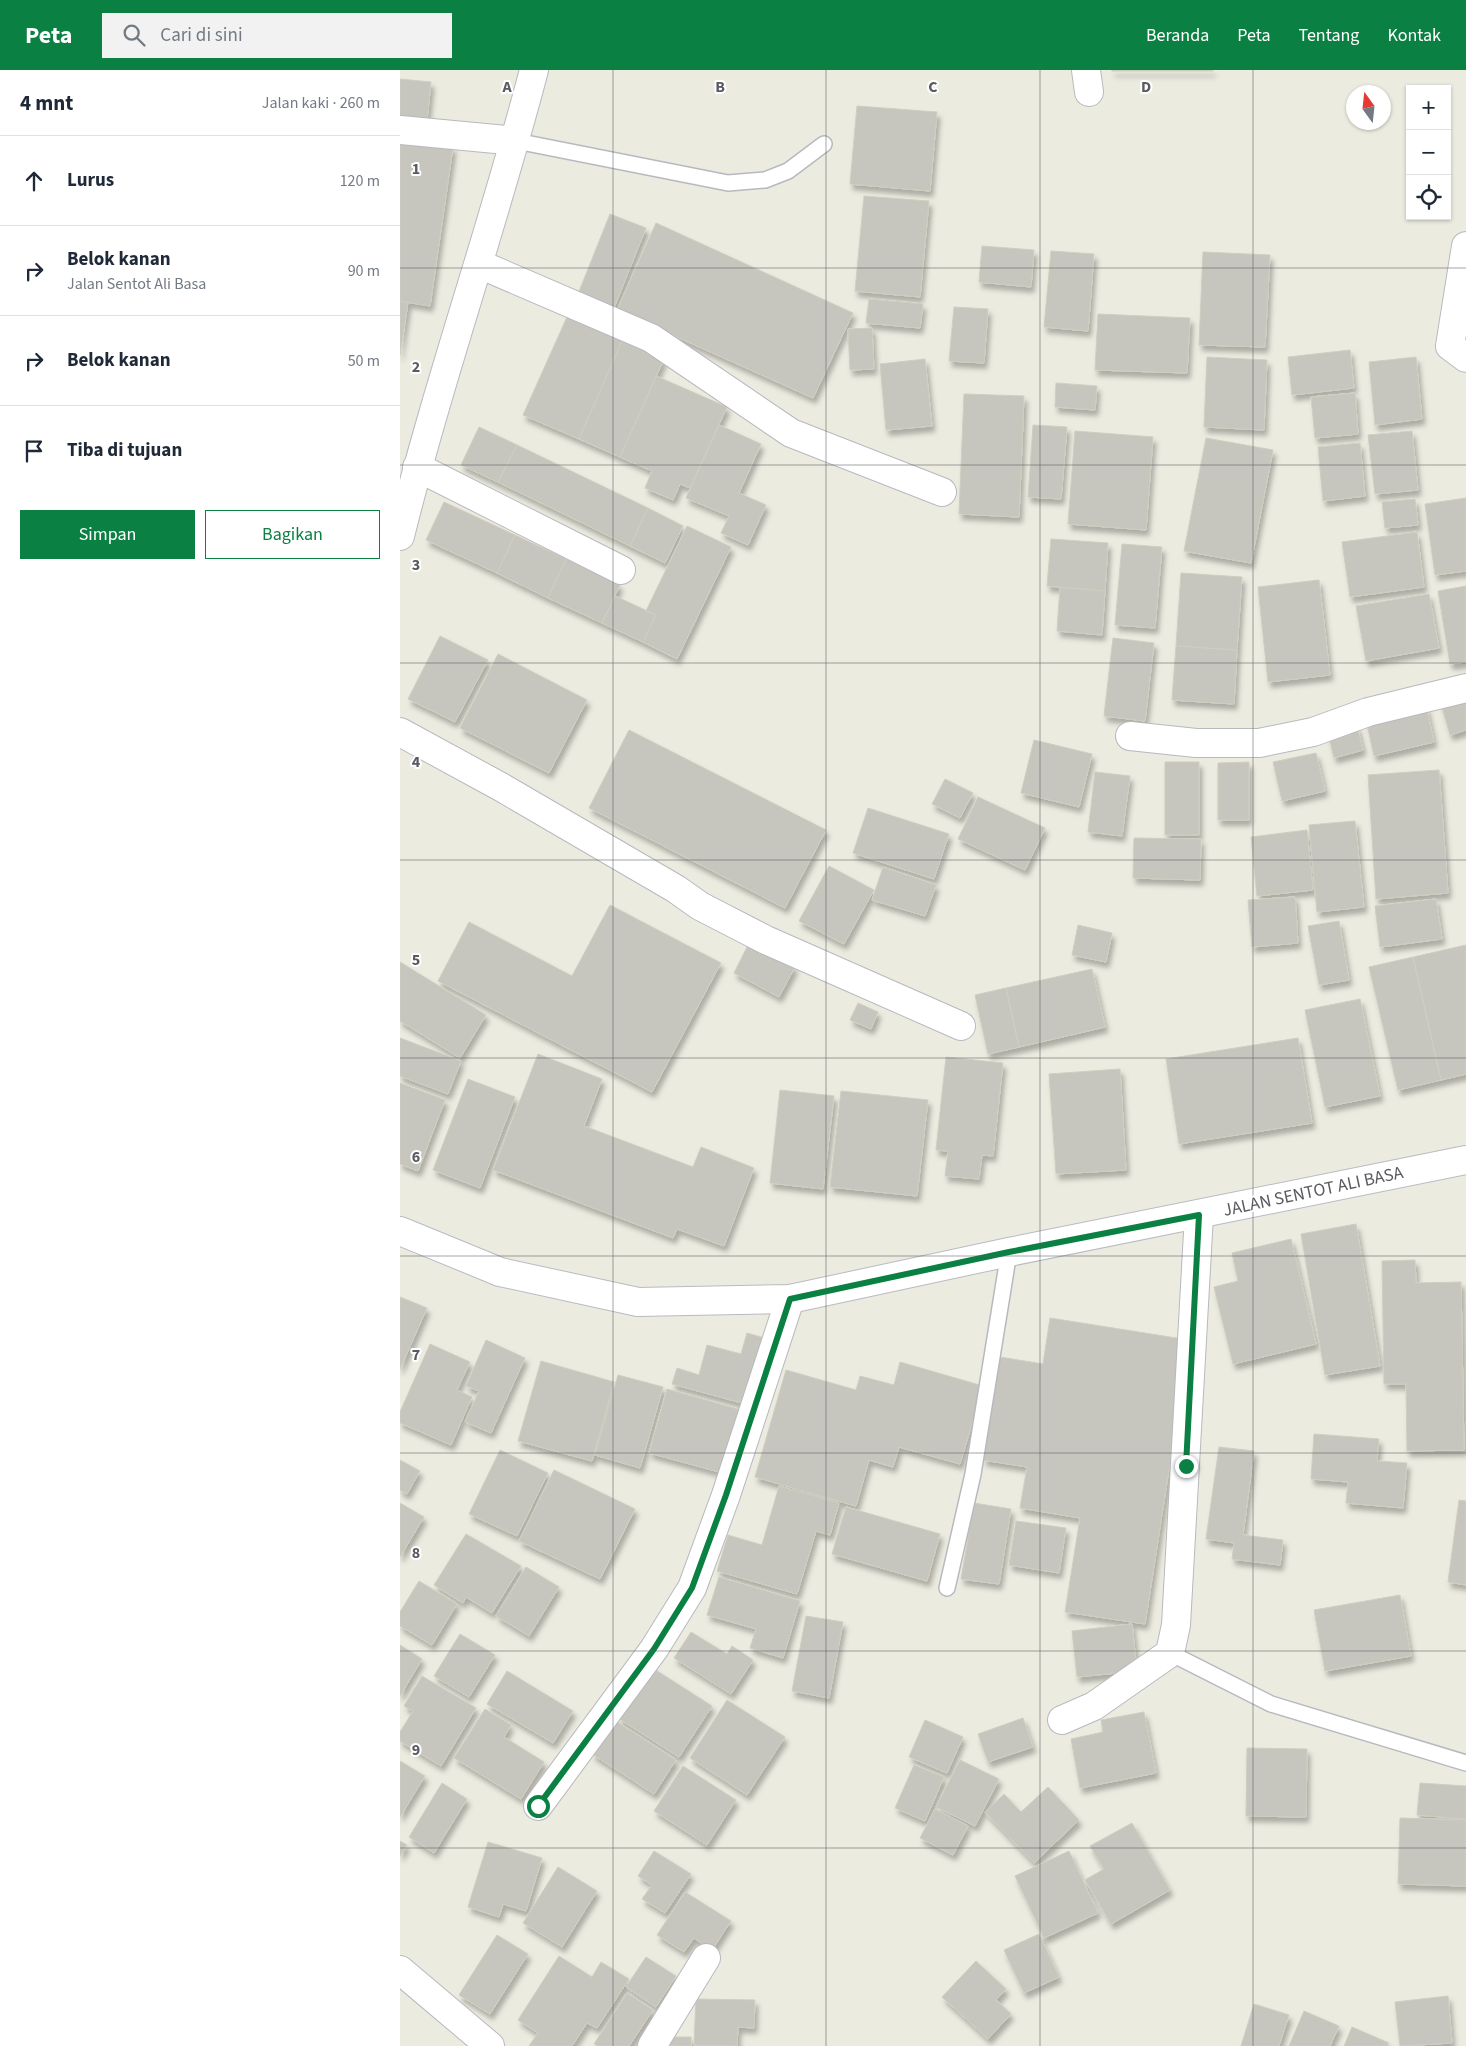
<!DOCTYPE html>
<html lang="id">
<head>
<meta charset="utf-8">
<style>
	body { margin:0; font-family:"Source Sans 3",sans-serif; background:#f2f2f3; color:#1f2937 }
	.controls { position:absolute; right:15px; top:15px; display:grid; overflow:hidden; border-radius:0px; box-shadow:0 1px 4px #0004 }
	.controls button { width:45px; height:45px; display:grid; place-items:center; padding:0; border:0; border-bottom:1px solid #e0e1e3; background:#fff; color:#1f2937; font:25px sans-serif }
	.compass { position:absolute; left:946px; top:15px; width:45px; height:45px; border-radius:50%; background:#fff; box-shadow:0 1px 4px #0004; rotate:345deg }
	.stop { position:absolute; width:15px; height:15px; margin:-11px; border:4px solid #0b8043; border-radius:50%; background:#fff }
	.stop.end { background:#0b8043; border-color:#fff; box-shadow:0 1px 5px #0008 }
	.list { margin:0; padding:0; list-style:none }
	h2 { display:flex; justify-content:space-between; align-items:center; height:65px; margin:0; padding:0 20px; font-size:21px }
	h2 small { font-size:16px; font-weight:400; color:#747a83 }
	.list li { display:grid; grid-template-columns:32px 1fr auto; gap:15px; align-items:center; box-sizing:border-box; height:90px; padding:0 20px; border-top:1px solid #e0e1e3 }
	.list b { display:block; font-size:19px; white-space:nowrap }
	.list p { margin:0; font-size:16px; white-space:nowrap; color:#747a83 }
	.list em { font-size:16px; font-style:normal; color:#747a83 }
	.actions { display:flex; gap:10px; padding:15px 20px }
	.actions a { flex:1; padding:11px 0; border:1px solid #0b8043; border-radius:0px; text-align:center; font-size:18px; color:#0b8043 }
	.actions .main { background:#0b8043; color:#fff }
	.icon { flex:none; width:28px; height:28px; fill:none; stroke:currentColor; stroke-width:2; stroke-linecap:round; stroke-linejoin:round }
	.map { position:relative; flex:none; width:1066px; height:1976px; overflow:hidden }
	header { display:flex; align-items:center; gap:30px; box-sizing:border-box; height:70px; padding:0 25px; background:#0b8043; color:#fff }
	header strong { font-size:24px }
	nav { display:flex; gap:28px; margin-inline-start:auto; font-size:18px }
	.search { width:350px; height:45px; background:#f2f2f3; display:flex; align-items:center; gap:12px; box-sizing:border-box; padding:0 18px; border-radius:0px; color:#747a83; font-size:19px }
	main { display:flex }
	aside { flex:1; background:#fff }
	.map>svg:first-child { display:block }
	.building { fill:#c6c5be; stroke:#d0cebf; filter:url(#shadow) }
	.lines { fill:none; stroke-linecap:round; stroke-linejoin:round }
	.lane-casing { stroke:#b8b9bf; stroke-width:18 }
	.street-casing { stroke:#b8b9bf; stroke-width:30 }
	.secondary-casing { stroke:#b9bbc2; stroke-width:30 }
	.lane { stroke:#fff; stroke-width:15 }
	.street { stroke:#fff; stroke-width:28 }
	.secondary { stroke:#fff; stroke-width:28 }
	.route { stroke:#0b8043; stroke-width:6 }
	.grid { fill:none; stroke:#595b61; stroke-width:1; stroke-opacity:0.55 }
	.labels { text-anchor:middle; stroke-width:4; stroke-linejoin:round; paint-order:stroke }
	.street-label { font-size:18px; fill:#595b61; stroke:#fff }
	.grid-label { font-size:16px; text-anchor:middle; font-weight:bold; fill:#595b61; stroke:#fff; stroke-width:4; stroke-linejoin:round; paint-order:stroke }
</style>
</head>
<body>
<header>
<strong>Peta</strong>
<div class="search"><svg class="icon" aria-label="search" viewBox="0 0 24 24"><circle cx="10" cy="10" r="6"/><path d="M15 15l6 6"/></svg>Cari di sini</div>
<nav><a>Beranda</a><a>Peta</a><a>Tentang</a><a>Kontak</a></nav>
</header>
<main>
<aside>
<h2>4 mnt<small>Jalan kaki · 260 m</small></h2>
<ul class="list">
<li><svg class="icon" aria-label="ahead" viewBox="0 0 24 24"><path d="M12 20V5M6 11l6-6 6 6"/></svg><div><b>Lurus</b></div><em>120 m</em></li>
<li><svg class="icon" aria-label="right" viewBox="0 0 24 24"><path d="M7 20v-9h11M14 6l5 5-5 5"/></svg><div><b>Belok kanan</b><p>Jalan Sentot Ali Basa</p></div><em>90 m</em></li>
<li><svg class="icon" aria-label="right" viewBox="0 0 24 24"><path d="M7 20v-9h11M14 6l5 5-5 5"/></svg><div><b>Belok kanan</b></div><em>50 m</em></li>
<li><svg class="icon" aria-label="arrive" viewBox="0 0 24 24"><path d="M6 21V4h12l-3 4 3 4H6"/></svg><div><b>Tiba di tujuan</b></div></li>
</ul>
<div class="actions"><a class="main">Simpan</a><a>Bagikan</a></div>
</aside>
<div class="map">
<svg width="1066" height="1976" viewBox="0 0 1066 1976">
	<defs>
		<filter id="shadow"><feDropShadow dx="3" dy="5.5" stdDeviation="2.5" flood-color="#0004"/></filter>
	</defs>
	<rect width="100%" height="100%" fill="#ecebe0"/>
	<path class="building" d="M711 0H813V1H712Z
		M0 9 31 12 27 50 0 48Z
		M457 36 537 42 530 121 450 114Z
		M0 70 53 77 30 236 0 231Z
		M464 126 529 131 520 227 455 221Z
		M210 144 246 158 214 238 178 224Z
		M256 153 453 243 413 328 217 240Z
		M582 176 634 180 631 217 579 212Z
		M651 181 694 184 688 261 644 257Z
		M803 182 870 185 865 277 799 275Z
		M469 229 523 234 520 258 466 253Z
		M0 231 8 232 0 285Z
		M554 237 588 239 584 293 549 291Z
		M698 244 790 248 787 303 695 300Z
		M167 247 222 271 179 369 123 345Z
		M472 258 474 299 450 300 448 259Z
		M222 271 264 289 220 387 179 369Z
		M950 280 954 318 892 325 888 287Z
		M807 287 867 290 864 360 804 357Z
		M1016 287 1022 349 975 355 969 292Z
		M525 289 532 356 486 360 480 294Z
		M256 306 327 337 290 418 280 414 273 430 245 418 252 401 220 387Z
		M656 313 697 316 695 340 655 337Z
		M955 323 958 364 915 368 911 327Z
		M564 324 624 326 619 447 559 444Z
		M319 355 361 374 339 423 366 435 348 475 321 463 329 446 286 428Z
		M633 355 667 357 661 429 628 427Z
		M79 357 117 375 98 412 61 395Z
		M675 361 753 367 746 460 668 454Z
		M1012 361 1018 420 975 424 968 365Z
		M806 368 873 380 851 493 784 481Z
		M960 373 965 426 923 431 918 377Z
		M117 375 248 438 230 476 98 412Z
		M1066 428V501L1035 505 1025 434Z
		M1015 429 1018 455 985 458 982 432Z
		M44 432 115 465 97 503 26 470Z
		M248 438 283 456 265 493 230 476Z
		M287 456 331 477 277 589 243 572 256 545 246 541Z
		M1017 462 1024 517 950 527 942 472Z
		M115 465 166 489 148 528 97 503Z
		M651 469 708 473 705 521 647 516Z
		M722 474 762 477 755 558 715 555Z
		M166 489 220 515 202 553 148 528Z
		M781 503 842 507 837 580 776 576Z
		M919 510 930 605 868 612 858 517Z
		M1066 516V592L1050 594 1038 521Z
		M660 517 705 521 702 565 657 561Z
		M1029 524 1039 578 966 591 956 536Z
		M215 526 256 545 243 572 202 553Z
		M40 566 88 590 55 652 8 629Z
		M713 568 754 573 745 651 704 646Z
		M776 576 837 580 834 634 772 630Z
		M98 584 187 630 149 703 60 658Z
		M1066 623V660L1050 665 1040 630Z
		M1026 636 1034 672 974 686 966 650Z
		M957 656 963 680 934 688 928 663Z
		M229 660 426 760 385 838 189 738Z
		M634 670 692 684 679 737 621 723Z
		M916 683 925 721 882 731 873 692Z
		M765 692H799V765H765Z
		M849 692V750H818V693Z
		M1039 700 1048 823 976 829 968 705Z
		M695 702 730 706 722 766 688 762Z
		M545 709 573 723 560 748 532 734Z
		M578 727 645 758 625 800 558 769Z
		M468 738 549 764 534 809 453 783Z
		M955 751 964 837 917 842 909 755Z
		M907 760 913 820 857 826 851 767Z
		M734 768 801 769 800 810 733 808Z
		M429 796 474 820 444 874 399 851Z
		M483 797 536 815 525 846 472 830Z
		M895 827 898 873 852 877 848 830Z
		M1036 829 1042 869 980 877 975 836Z
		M210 835 321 893 252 1022 38 911 69 852 172 906Z
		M939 851 949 910 919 915 908 856Z
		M678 855 712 863 706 892 672 885Z
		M349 873 395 897 379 927 334 903Z
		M1066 875V1004L1041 1010 1013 887Z
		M1013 887 1041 1010 998 1020 969 897Z
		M0 892 86 945 60 988 0 951Z
		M692 899 705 957 619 977 606 918Z
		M606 918 619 977 588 984 575 925Z
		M960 929 980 1026 925 1037 905 940Z
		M458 933 478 942 471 959 450 950Z
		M0 968 61 991 48 1024 0 1006Z
		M898 968 912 1053 779 1074 766 989Z
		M138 984 202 1009 184 1056 293 1097 301 1077 354 1098 324 1176 277 1159 273 1168 93 1100Z
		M546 987 603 993 593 1086 582 1085 579 1109 545 1106 548 1081 536 1080Z
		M720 999 726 1100 656 1104 649 1004Z
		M68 1009 115 1027 80 1118 33 1100Z
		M0 1013 45 1030 18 1101 0 1094Z
		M380 1020 434 1026 423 1119 370 1113Z
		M441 1021 528 1030 517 1126 430 1117Z
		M956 1154 980 1296 925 1305 901 1164Z
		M891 1169 916 1274 833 1294 814 1217 838 1211 832 1183Z
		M1015 1190 1016 1213 1061 1212 1064 1380 1007 1381 1006 1314H984L982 1191Z
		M0 1227 27 1238 0 1299Z
		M650 1248 789 1270 745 1554 665 1542 680 1448 620 1438 627 1397 583 1390 600 1287 643 1294Z
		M347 1263 368 1269 349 1335 272 1314 277 1298 299 1305 307 1275 341 1284Z
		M86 1270 125 1288 91 1363 65 1352 79 1321 66 1316Z
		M30 1274 70 1292 57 1320 72 1327 51 1375 0 1353V1342Z
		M141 1291 214 1312 192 1391 118 1371Z
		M500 1292 583 1316 560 1394 499 1377 493 1397 469 1390 456 1436 355 1407 386 1300 456 1320 460 1306 494 1315Z
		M218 1305 263 1317 240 1398 195 1385Z
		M267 1319 341 1340 323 1403 249 1383Z
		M914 1364 979 1369 977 1391 1007 1393 1003 1438 946 1433 948 1412 911 1409Z
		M819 1377 854 1381 843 1465 883 1470 880 1495 832 1489 834 1473 806 1469Z
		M100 1380 148 1403 117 1466 69 1444Z
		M0 1390 20 1401 7 1424 0 1420Z
		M154 1400 235 1439 200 1509 119 1471Z
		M379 1416 439 1433 430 1465 416 1461 397 1524 317 1501 328 1465 362 1475Z
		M1059 1430 1066 1431V1515L1048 1512Z
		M0 1433 24 1447 0 1487Z
		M574 1433 611 1439 599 1514 561 1509Z
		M446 1437 540 1464 527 1511 432 1484Z
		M616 1451 666 1458 659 1503 609 1495Z
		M66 1464 121 1496 92 1543 66 1527 63 1533 34 1515Z
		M126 1497 159 1517 129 1566 96 1546Z
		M319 1507 400 1531 383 1588 350 1578 356 1559 307 1545Z
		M19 1511 57 1534 32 1575 0 1556V1542Z
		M1000 1525 1011 1586 925 1601 914 1540Z
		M406 1546 443 1552 429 1628 392 1621Z
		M732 1554 737 1601 677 1607 672 1561Z
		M291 1562 327 1584 332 1576 353 1590 331 1624 274 1588Z
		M60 1564 95 1585 69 1627 34 1606Z
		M0 1575 22 1589 0 1626Z
		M251 1597 312 1636 279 1687 218 1648Z
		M107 1601 173 1641 153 1673 87 1634Z
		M22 1606 76 1638 41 1696 0 1671V1662L13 1641 4 1636Z
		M327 1630 385 1667 347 1725 290 1688Z
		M85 1639 111 1655 104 1667 144 1692 121 1729 54 1688Z
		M744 1642 756 1703 680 1718 671 1669 703 1662 701 1650Z
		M623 1648 633 1677 588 1692 578 1664Z
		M214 1650 276 1690 254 1724 192 1684Z
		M525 1650 563 1667 547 1703 509 1687Z
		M847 1678 907 1679 906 1747 846 1746Z
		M560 1690 599 1709 575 1756 536 1737Z
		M0 1691 25 1706 0 1747Z
		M514 1695 544 1707 525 1751 495 1738Z
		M283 1696 336 1730 307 1775 254 1741Z
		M42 1713 67 1729 34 1783 9 1767Z
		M1020 1713 1066 1716V1749L1017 1745Z
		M648 1717 679 1750 634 1793 585 1742 604 1724 621 1742Z
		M535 1739 568 1756 553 1785 520 1768Z
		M1000 1748 1066 1750V1816L998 1814Z
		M732 1753 770 1820 711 1854 685 1810 704 1799 690 1776Z
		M0 1771 7 1775 0 1786Z
		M88 1772 142 1788 126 1841 103 1834 99 1847 68 1837Z
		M254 1781 291 1804 265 1843 242 1829 252 1815 238 1806Z
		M669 1781 698 1843 644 1868 615 1806Z
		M158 1797 197 1821 162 1877 123 1853Z
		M285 1822 331 1851 312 1880 294 1868 284 1882 257 1865Z
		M639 1864 659 1907 624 1923 604 1880Z
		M97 1865 128 1884 90 1944 59 1925Z
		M159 1886 192 1907 201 1892 229 1909 197 1958 187 1953 172 1976H129L138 1963 118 1950Z
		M246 1887 276 1906 256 1937 226 1917Z
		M576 1891 606 1919 596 1930 611 1944 588 1969 542 1927Z
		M227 1923 253 1940 229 1976H198L194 1974Z
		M1048 1926 1052 1973 1000 1976 995 1932Z
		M296 1929 355 1930 354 1958 338 1957 337 1976 294 1975Z
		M854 1934 889 1945 879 1976H841Z
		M904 1941 939 1956 930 1976H889Z
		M952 1957 989 1973 987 1976H944Z
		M266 1967H291V1976H266Z"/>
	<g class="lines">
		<defs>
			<path id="lane" d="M116 71 328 113 365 110 388 101 424 74
				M547 1518 573 1404 609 1182
				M770 1583 871 1634 1066 1693"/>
			<path id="street" d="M686 0 689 22
				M0 60 116 71
				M1066 176 1050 276 1066 288
				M79 194 251 268 391 363 542 422
				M17 397 221 500
				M0 466C39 309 93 157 134 0
				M0 662 101 717 276 819 300 836 366 870 561 956
				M730 666 796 673H859L913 662 968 642 1066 618
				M662 1650 694 1636 770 1583 776 1555 799 1145
				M138 1736 254 1579 292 1518 326 1425 390 1229
				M0 1900 90 1976
				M252 1976 306 1888"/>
			<path id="secondary" d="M0 1161 100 1202 238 1232 390 1229 609 1182 1066 1090"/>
		</defs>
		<use href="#lane" class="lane-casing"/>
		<use href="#street" class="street-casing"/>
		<use href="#secondary" class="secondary-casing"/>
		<use href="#lane" class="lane"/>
		<use href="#street" class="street"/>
		<use href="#secondary" class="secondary"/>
	</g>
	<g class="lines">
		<path class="route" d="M138 1736 254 1579 292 1518 326 1425 390 1229 609 1182 799 1145 786 1396"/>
	</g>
	<path class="grid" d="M213 0V1976M426 0V1976M640 0V1976M853 0V1976M0 198H1066M0 395H1066M0 593H1066M0 790H1066M0 988H1066M0 1186H1066M0 1383H1066M0 1581H1066M0 1778H1066"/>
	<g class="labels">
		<g class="street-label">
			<text transform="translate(913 1121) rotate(-12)" y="6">JALAN SENTOT ALI BASA</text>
		</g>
	</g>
	<g class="grid-label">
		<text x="107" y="22">A</text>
		<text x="320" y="22">B</text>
		<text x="533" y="22">C</text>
		<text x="746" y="22">D</text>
		<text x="16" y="104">1</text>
		<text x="16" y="302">2</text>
		<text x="16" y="500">3</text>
		<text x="16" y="697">4</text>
		<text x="16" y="895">5</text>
		<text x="16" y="1092">6</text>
		<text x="16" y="1290">7</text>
		<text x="16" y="1488">8</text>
		<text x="16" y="1685">9</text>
	</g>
</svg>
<div class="controls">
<button>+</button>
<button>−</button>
<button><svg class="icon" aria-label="locate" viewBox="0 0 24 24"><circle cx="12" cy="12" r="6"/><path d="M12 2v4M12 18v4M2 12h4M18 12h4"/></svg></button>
</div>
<svg class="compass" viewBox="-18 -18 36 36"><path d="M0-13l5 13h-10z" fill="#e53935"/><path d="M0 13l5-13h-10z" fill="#747a83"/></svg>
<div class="stop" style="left:138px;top:1736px"></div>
<div class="stop end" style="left:786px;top:1396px"></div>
</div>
</main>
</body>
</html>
